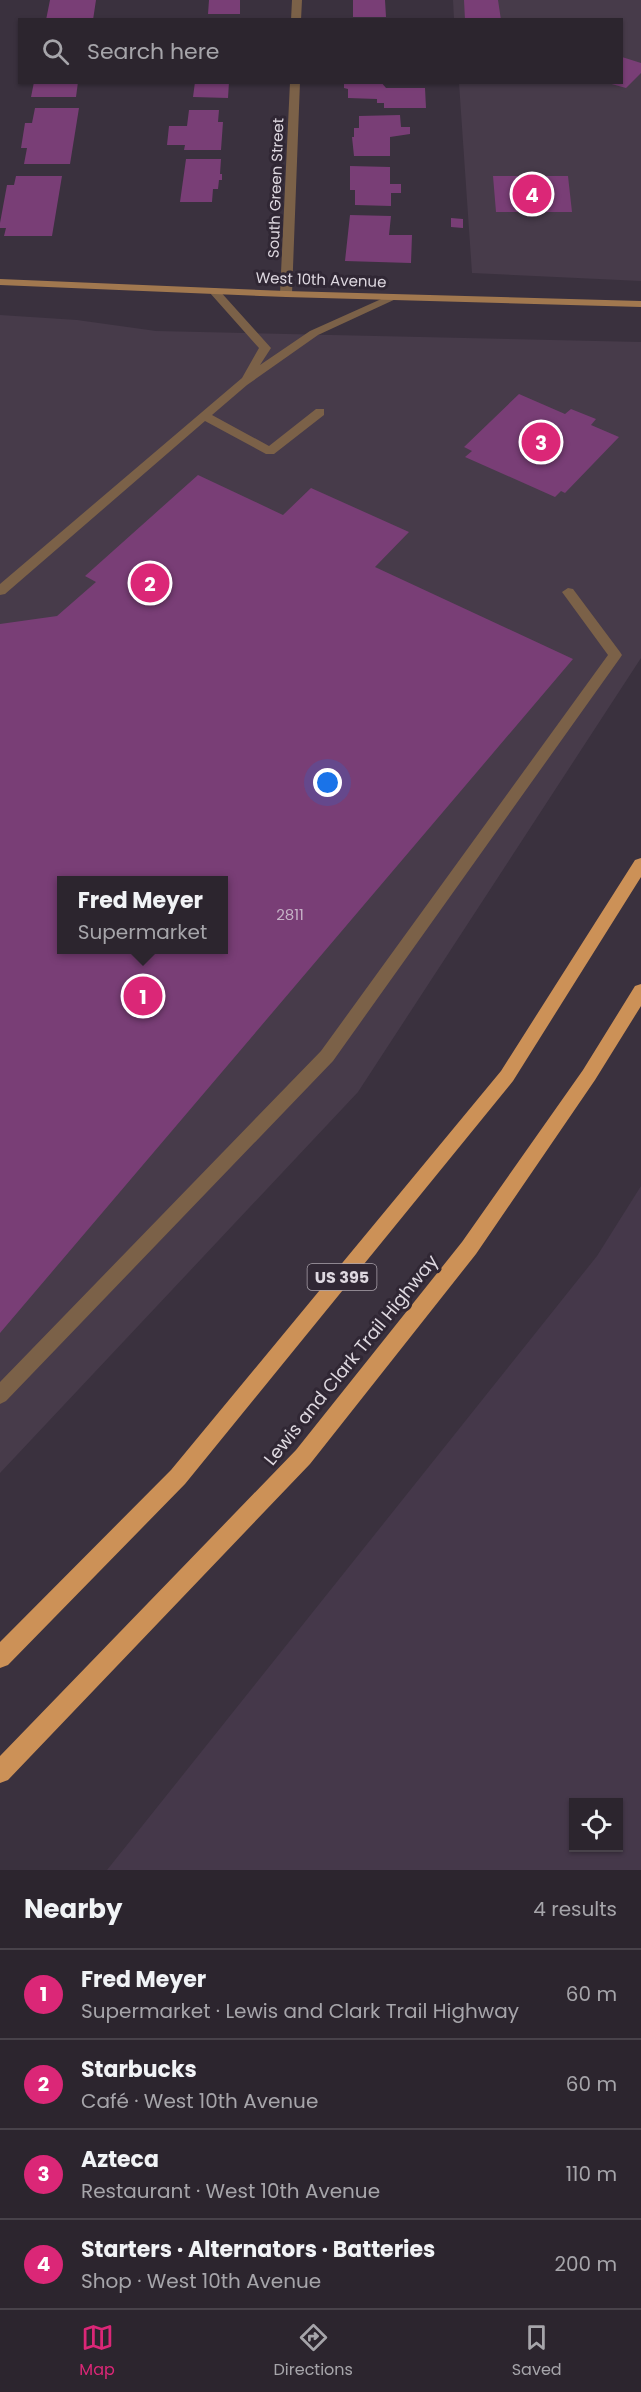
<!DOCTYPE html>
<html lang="en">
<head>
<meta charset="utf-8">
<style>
	body { margin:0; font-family:Poppins,sans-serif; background:#342d36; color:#f1f3f6 }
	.controls { position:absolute; right:18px; bottom:18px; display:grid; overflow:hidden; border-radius:0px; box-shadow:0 2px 4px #0004 }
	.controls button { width:54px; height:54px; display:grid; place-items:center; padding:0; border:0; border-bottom:2px solid #48424a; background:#2c252e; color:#f1f3f6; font:30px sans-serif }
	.you { position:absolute; left:328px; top:783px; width:21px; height:21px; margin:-15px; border:4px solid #fff; border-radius:50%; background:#1a73e8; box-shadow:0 0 0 9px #1a73e833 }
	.badge { display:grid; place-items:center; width:39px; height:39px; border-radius:50%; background:#db2777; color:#fff; font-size:20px; font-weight:700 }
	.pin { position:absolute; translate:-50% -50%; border:3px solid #fff; box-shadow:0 2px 6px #0006 }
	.popup { position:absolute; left:57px; top:876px; width:171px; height:78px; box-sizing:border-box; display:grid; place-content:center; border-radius:0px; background:#2c252e; filter:drop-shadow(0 2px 4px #0005); font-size:20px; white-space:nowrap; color:#a6a5aa }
	.popup b { font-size:22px; color:#f1f3f6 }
	.popup::after { content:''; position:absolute; left:50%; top:100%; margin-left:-12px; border:12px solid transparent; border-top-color:#2c252e }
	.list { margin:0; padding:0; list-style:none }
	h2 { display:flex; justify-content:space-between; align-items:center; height:78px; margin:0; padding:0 24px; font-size:26px }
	h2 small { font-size:20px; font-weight:400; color:#a6a5aa }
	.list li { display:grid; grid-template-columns:39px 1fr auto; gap:18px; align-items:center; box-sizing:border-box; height:90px; padding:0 24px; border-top:2px solid #48424a }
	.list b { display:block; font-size:22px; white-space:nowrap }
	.list p { margin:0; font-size:20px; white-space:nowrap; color:#a6a5aa }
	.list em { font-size:20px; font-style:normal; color:#a6a5aa }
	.icon { flex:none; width:33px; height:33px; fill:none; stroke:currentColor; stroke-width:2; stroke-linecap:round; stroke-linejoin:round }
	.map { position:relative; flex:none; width:641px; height:1870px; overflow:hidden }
	.search { position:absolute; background:#2c252e; box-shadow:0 2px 4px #0004; left:18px; right:18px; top:18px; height:66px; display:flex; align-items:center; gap:15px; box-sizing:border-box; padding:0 21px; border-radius:0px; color:#a6a5aa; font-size:22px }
	.sheet { height:438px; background:#2c252e }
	nav { display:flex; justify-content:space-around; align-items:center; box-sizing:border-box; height:84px; border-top:2px solid #48424a; background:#2c252e; font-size:16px; color:#a6a5aa }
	nav a { display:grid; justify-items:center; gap:3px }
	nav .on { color:#db2777 }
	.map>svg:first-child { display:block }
	.commercial { fill:#473b4a; fill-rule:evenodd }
	.built { fill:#45384a; fill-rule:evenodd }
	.building { fill:#793e76; fill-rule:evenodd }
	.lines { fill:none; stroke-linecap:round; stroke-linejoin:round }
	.service { fill:#7b6148; fill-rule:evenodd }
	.minor { fill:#7b6148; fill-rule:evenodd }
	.secondary { fill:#a1784f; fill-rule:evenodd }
	.trunk { fill:#cc9157; fill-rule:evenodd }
	.labels { text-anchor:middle; stroke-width:6; stroke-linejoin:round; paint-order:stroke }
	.far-street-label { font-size:15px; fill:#ded8e0; stroke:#302734 }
	.number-label { font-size:15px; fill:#c5b2c6 }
	.shield { fill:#302734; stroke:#aaa3ac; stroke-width:1.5 }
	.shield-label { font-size:16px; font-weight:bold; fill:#ded8e0 }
	.street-label { font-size:18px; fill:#ded8e0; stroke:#302734 }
</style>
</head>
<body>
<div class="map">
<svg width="641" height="1870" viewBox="0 0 641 1870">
	<rect width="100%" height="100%" fill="#3a313e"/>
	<path class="commercial" d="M453 0H641V281L472 273 459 83 622 82V20L454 19Z
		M0 315 77 320 156 331 641 342V658L358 1092 0 1473ZM62 880H224V950H62Z"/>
	<path class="built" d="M641 1186V1870H107L597 1256ZM574 1802H618V1848H574Z"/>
	<path class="building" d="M50 0H96L93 20H46Z
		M209 0H240V14H208Z
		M353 0H385L386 17H353Z
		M464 0H498L501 20H465Z
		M622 57 641 63V73L626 88 608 83 622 82Z
		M34 82H78L76 97H31Z
		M195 82H229L228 98 193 97Z
		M348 82H381L386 88H425L426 108H384V103H377V99L348 98V89L344 88V84Z
		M35 108H79L70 164H24L27 148H21L25 123H32Z
		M189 110H219L218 122H223L221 150H184L185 145H167L169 126H187Z
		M400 115 401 127H410V134L390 137V156H354L352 137H354V128H359V116Z
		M186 159H221L220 174H222V180H219L218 189H213L212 202H180Z
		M350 166 390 167V184H401V193H391V206L355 205V190H350Z
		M16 176H62L52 236H4L6 228H0V223L7 185H14Z
		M493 176H568L572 212H496Z
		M350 215 391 216 389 235H412L411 263 345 261Z
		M451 218 463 219V228L451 227Z
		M519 394 565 414 571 409 596 419 591 425 619 437 565 493 561 491 555 497 465 457 472 451 464 447Z
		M198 475 283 515 311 488 409 532 375 567 573 659 0 1333V624L57 616 96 582 85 576ZM62 880H224V950H62Z"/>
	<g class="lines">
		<path class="service" d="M214 288 218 289 271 348 260 365 310 331 388 296H396L398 298 318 335 247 385 212 415 269 446 316 409H324V415L274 454H266L205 421 5 594 0 595V584L242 378 259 348 210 293V289Z
			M568 588 573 589 620 652 622 655 620 658 333 1061 6 1401 0 1404V1382L321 1051 608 655 562 592Z"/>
		<path class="minor" d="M292 0H302L301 20H291Z
			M290 82H300L292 294 286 297 280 294Z"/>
		<path class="secondary" d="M0 279 286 291 641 301V307L286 297 0 285Z"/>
		<path class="trunk" d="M641 858V877L513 1081 185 1484 8 1665 0 1668V1642L171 1470 501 1071 635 860Z
			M641 984V1006L595 1080 476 1254 310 1464 8 1780 0 1783V1756L296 1450 462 1242 583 1070 635 986Z"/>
	</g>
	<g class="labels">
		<g class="far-street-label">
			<text transform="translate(276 188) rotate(-88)" y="5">South Green Street</text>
			<text transform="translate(321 280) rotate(2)" y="5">West 10th Avenue</text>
		</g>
		<g class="number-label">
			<text x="290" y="920">2811</text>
		</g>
		<rect class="shield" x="307.5" y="1264" width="69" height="26" rx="4.5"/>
		<g class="shield-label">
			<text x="342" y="1283">US 395</text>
		</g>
		<g class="street-label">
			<text transform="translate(351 1360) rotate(-51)" y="6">Lewis and Clark Trail Highway</text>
		</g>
	</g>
</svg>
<div class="controls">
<button><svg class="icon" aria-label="locate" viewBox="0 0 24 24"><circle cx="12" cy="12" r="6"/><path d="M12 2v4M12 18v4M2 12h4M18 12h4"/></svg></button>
</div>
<div class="you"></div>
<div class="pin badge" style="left:143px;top:996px">1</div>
<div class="popup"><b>Fred Meyer</b>Supermarket</div>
<div class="pin badge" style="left:150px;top:583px">2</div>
<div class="pin badge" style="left:541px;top:442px">3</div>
<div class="pin badge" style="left:532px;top:194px">4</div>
<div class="search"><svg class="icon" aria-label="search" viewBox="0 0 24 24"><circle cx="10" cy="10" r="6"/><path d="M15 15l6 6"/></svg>Search here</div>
</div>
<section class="sheet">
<h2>Nearby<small>4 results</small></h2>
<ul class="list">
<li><span class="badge">1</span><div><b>Fred Meyer</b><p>Supermarket · Lewis and Clark Trail Highway</p></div><em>60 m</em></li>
<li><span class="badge">2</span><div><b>Starbucks</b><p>Café · West 10th Avenue</p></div><em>60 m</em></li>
<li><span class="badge">3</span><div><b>Azteca</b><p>Restaurant · West 10th Avenue</p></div><em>110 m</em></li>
<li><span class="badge">4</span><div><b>Starters · Alternators · Batteries</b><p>Shop · West 10th Avenue</p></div><em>200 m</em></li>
</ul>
</section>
<nav>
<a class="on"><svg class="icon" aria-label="map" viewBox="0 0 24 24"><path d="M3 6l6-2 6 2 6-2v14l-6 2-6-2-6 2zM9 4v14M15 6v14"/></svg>Map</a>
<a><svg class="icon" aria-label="directions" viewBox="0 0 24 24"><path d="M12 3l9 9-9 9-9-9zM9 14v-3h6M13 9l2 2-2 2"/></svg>Directions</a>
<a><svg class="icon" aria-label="saved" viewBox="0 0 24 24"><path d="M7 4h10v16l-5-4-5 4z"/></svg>Saved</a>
</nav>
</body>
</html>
